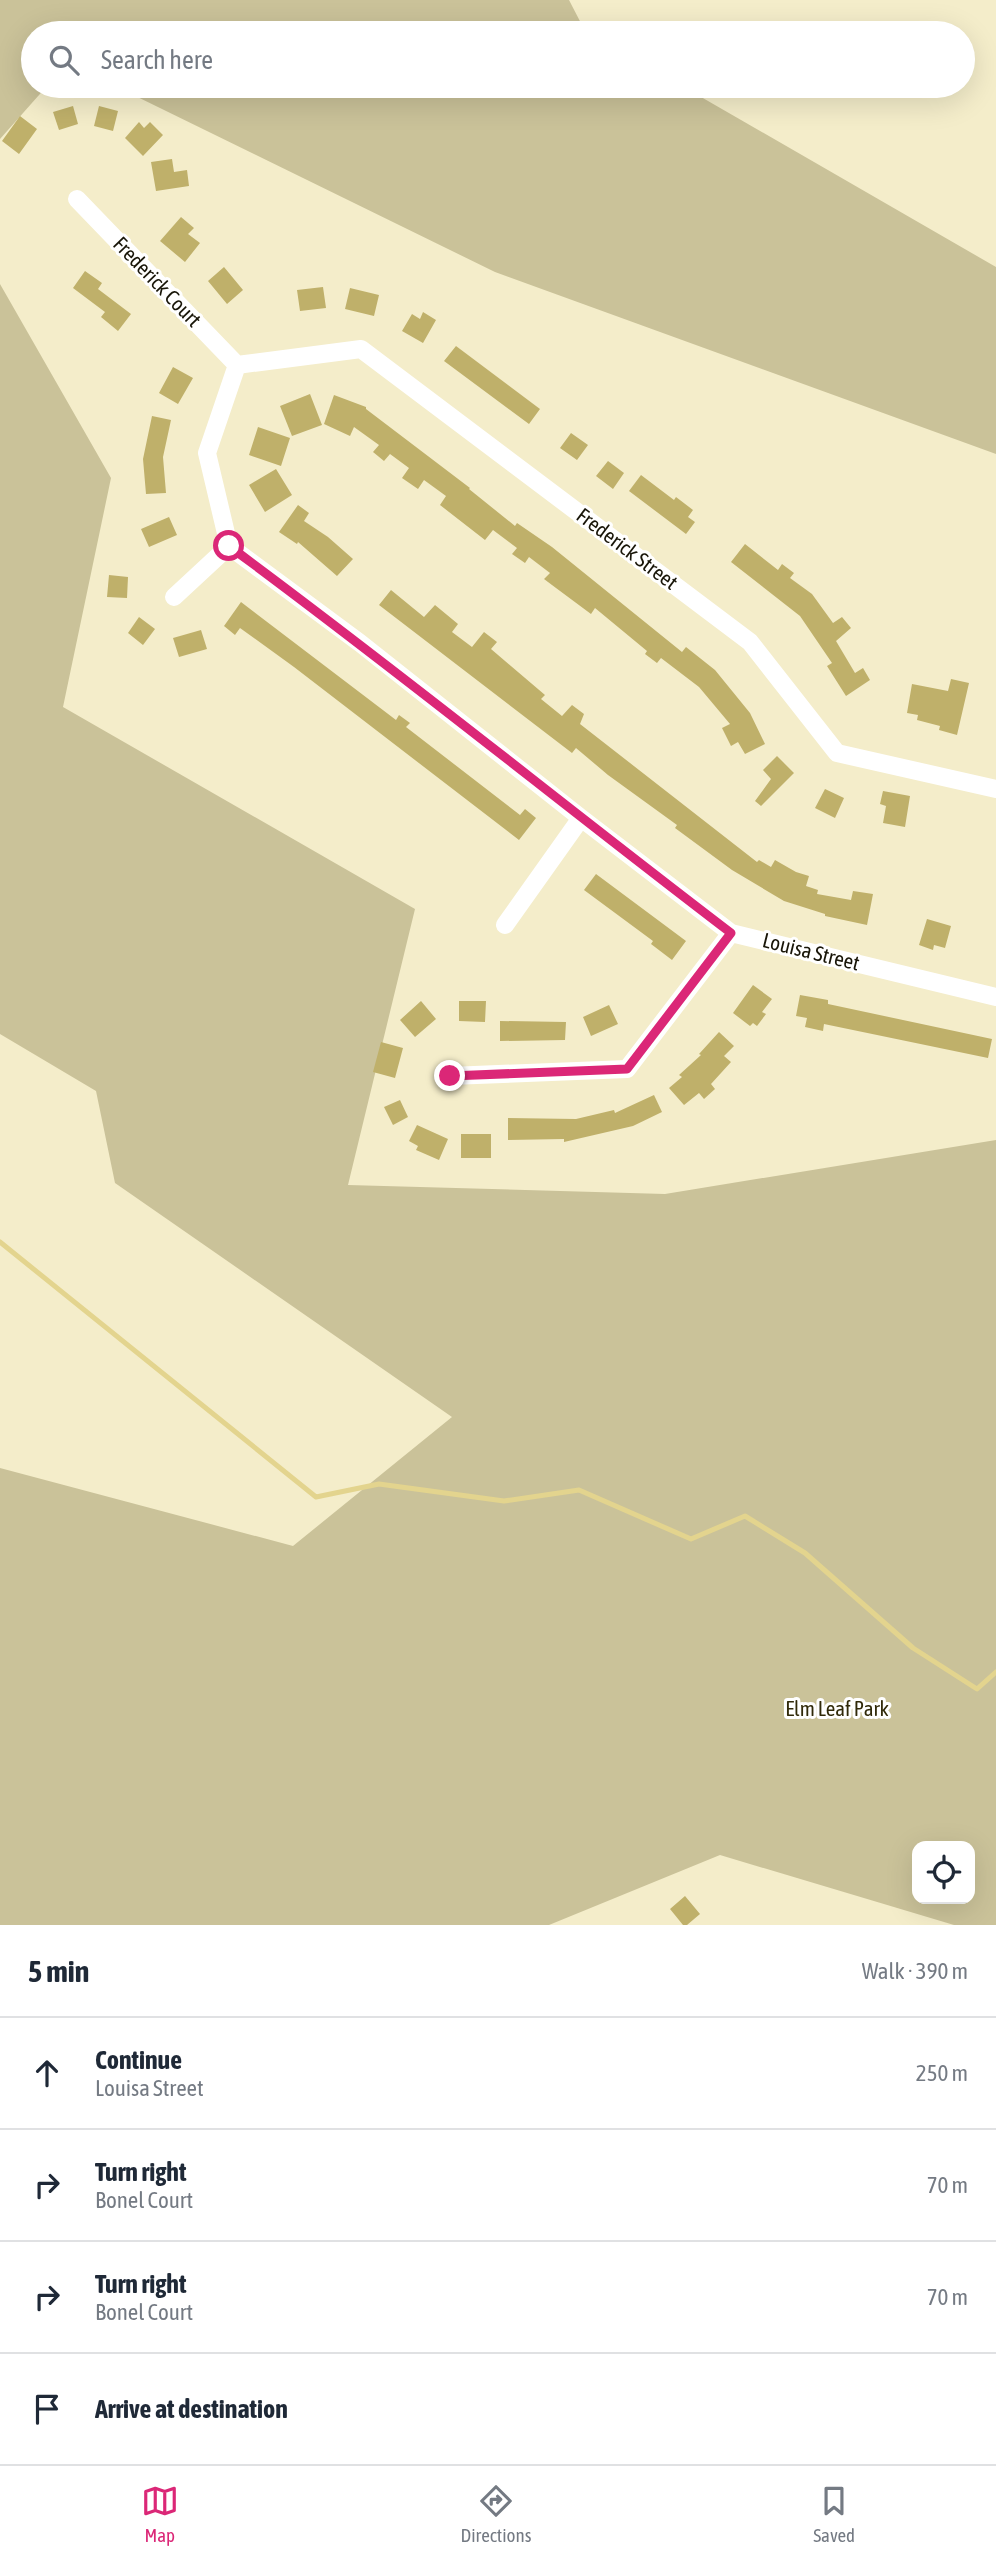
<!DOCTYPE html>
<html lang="en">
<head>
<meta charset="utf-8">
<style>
	body { margin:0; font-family:"Asap Condensed",sans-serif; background:#f6f6f7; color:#1f2937 }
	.controls { position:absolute; right:21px; bottom:21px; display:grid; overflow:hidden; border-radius:14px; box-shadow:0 7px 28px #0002 }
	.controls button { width:63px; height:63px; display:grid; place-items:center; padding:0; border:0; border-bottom:2px solid #e0e1e3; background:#fff; color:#1f2937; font:35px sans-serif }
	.stop { position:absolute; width:21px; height:21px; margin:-16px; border:5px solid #db2777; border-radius:50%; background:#fff }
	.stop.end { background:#db2777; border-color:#fff; box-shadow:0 2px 7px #0008 }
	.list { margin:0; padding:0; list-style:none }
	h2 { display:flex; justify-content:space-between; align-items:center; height:91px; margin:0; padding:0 28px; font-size:30px }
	h2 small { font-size:23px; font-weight:400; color:#747a83 }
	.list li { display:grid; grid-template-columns:46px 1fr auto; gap:21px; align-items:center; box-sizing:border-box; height:112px; padding:0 28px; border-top:2px solid #e0e1e3 }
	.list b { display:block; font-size:26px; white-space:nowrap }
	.list p { margin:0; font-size:23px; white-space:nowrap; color:#747a83 }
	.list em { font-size:23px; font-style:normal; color:#747a83 }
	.icon { flex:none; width:38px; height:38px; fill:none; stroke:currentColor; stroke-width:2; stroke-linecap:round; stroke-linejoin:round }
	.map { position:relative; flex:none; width:996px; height:1925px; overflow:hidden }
	.search { position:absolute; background:#fff; box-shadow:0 7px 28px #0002; left:21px; right:21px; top:21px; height:77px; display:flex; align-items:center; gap:18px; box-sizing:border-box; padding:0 24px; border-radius:38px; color:#747a83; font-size:26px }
	.sheet { height:539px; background:#fff }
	nav { display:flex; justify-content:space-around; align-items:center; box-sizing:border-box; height:98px; border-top:2px solid #e0e1e3; background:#fff; font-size:19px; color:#747a83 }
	nav a { display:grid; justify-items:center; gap:4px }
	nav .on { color:#db2777 }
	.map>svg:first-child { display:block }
	.green { fill:#cac299; fill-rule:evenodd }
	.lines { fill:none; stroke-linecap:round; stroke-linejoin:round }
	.stream { stroke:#e3d48e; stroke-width:5 }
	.building { fill:#bfb06a }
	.minor { stroke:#fff; stroke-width:18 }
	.route { stroke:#db2777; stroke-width:9 }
	.labels { text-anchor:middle; stroke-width:6; stroke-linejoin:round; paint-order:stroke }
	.street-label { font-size:21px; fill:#181508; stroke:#fff }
	.park-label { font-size:21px; fill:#302909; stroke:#fff }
</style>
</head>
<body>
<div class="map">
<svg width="996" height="1925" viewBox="0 0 996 1925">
	<rect width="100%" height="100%" fill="#f4edca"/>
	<path class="green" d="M0 0H569L584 29 591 33H33V86H47L0 139Z
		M115 86H682L996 267V454L495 272Z
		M0 284 111 478 63 707 415 909 348 1185 665 1194 996 1140V1925H954L720 1855 549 1925H0V1468L293 1546 452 1417 115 1183 96 1091 0 1034ZM917 1846H970V1899H917Z"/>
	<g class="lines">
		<path class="stream" d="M0 1242 316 1497 379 1484 504 1501 579 1490 691 1539 745 1516 805 1553 913 1648 977 1689 996 1672"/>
	</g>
	<path class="building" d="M73 106 78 124 59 130 53 112Z
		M99 106 118 111 113 131 94 126Z
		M20 116 37 129 19 154 2 141Z
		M139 122 144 128 150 122 163 135 143 156 125 138Z
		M172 159 174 172 187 170 189 186 156 191 151 162Z
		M181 217 194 228 188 234 200 243 185 262 160 241Z
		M224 267 243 290 227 304 208 281Z
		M85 271 102 283 98 289 131 314 118 331 101 317 105 312 73 288Z
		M323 287 326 308 300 311 297 290Z
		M350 288 379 295 374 316 345 309Z
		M423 312 436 320 423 343 402 331 412 314 420 319Z
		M456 346 540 409 529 424 444 361Z
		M173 367 193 378 178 404 159 393Z
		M310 394 322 425 292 436 280 406Z
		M334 395 366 407V409L470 488 469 489 515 526 517 523 552 547 682 652 686 647 715 670 750 713 765 744 745 754 738 742 731 746 722 728 730 724 699 687 661 658 657 663 645 654 647 651 595 608 591 614 556 588 544 579 550 573 529 557 525 563 512 554 517 548 493 530 485 540 440 505 446 496 424 480 418 489 402 478 409 468 390 454 384 461 373 452 379 445 354 427 350 436 324 424Z
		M152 416 171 420 163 457 166 493 146 494 143 459Z
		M258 427 290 438 281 466 249 455Z
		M571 433 588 445 577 460 560 448Z
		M608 461 624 473 613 489 596 476Z
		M276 469 292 495 265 512 249 485Z
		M641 475 674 500 676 497 693 510 688 517 695 522 686 534 629 491Z
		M298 505 309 513 304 521 328 537 353 559 337 576 298 542 297 544 279 532Z
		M169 517 177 535 149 547 141 529Z
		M745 544 778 570 782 564 794 573 790 578 812 594 833 623 842 617 851 628 836 641 855 673 863 668 870 680 846 696 827 666 832 663 800 616 731 562Z
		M109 575 128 577 127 598 107 597Z
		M391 590 424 617 435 605 458 624 452 632 472 647 484 632 497 642 491 649 545 695 541 699 562 716 572 705 584 714 580 724 757 862 759 860 771 867 775 860 796 872 809 876 806 886 818 890 817 894 851 900 853 891 873 894 867 925 825 916V914L784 901 732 870 675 828 677 825 608 775 576 748 572 753 379 605Z
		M241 602 396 720 399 715 410 723 406 727 520 815 525 809 536 818 519 840 294 667 240 628 235 635 224 626Z
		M139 617 155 629 143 645 128 633Z
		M201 630 207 649 179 657 173 638Z
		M951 679 969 683 957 735 939 730 940 726 917 720 918 715 907 713 912 684 948 691Z
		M777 756 794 773 761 806 755 801 771 779 763 770Z
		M825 789 844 798 835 818 815 808Z
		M883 791 910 796 905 827 883 823 886 806 880 804Z
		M596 874 686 941 672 960 651 944 653 941 584 890Z
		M927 919 951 926 945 948 934 945 933 950 919 945Z
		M753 985 772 999 762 1012 766 1014 757 1026 753 1023 750 1026 733 1013Z
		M800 995 828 1000V1004L992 1039 988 1058 824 1024 823 1031 805 1027 807 1018 796 1016Z
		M421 1001 436 1019 415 1037 400 1020Z
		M459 1001H486L485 1022 459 1021Z
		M609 1005 618 1024 591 1036 583 1017Z
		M500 1021 566 1022 565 1040 500 1041Z
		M719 1032 734 1046 724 1056 731 1062 711 1084 715 1089 704 1099 699 1093 684 1105 669 1088 682 1077 679 1075 701 1055 699 1054Z
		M381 1042 403 1048 395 1078 373 1072Z
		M654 1095 662 1112 633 1126 564 1142V1139L508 1140V1118L576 1119 614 1110 615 1113Z
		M400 1100 408 1117 393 1125 384 1107Z
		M417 1125 448 1139 439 1160 416 1150 418 1146 409 1141Z
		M461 1134H491V1158H461Z
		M685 1896 700 1914 687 1925H683L670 1909Z"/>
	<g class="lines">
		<path class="minor" d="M77 199 237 365
			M237 365 207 453 229 546 360 643 581 818 731 933 996 997
			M237 365 361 349 750 642 837 753 996 789
			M174 597 229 546
			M505 925 581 818
			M450 1076 627 1069 731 933"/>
	</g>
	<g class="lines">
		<path class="route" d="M229 546C399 671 563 805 731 933L627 1069 450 1076"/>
	</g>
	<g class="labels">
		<g class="street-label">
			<text transform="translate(157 282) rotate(46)" y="7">Frederick Court</text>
			<text transform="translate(627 549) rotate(37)" y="7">Frederick Street</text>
			<text transform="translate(811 952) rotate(14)" y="7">Louisa Street</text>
		</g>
		<g class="park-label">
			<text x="837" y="1716">Elm Leaf Park</text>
		</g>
	</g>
</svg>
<div class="controls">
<button><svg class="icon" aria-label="locate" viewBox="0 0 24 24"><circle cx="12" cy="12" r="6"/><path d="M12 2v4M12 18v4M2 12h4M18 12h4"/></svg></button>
</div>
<div class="stop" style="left:229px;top:546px"></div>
<div class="stop end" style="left:450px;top:1076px"></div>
<div class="search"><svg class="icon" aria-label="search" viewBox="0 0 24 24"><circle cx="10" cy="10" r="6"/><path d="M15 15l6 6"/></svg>Search here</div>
</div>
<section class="sheet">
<h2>5 min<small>Walk · 390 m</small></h2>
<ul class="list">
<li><svg class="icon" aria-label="ahead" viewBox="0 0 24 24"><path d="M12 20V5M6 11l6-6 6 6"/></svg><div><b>Continue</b><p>Louisa Street</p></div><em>250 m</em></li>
<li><svg class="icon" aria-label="right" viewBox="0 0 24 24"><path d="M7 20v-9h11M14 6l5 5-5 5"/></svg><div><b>Turn right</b><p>Bonel Court</p></div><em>70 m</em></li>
<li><svg class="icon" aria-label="right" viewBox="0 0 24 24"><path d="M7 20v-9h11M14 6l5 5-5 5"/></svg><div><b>Turn right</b><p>Bonel Court</p></div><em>70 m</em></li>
<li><svg class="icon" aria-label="arrive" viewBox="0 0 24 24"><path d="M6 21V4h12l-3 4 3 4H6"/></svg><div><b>Arrive at destination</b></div></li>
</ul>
</section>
<nav>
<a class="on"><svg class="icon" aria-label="map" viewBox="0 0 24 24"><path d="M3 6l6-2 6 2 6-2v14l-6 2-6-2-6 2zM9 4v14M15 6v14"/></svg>Map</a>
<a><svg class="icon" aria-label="directions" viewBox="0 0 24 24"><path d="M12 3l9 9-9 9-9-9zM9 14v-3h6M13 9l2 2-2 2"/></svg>Directions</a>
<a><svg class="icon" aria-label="saved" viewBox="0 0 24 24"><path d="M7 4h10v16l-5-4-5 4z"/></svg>Saved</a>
</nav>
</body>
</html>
